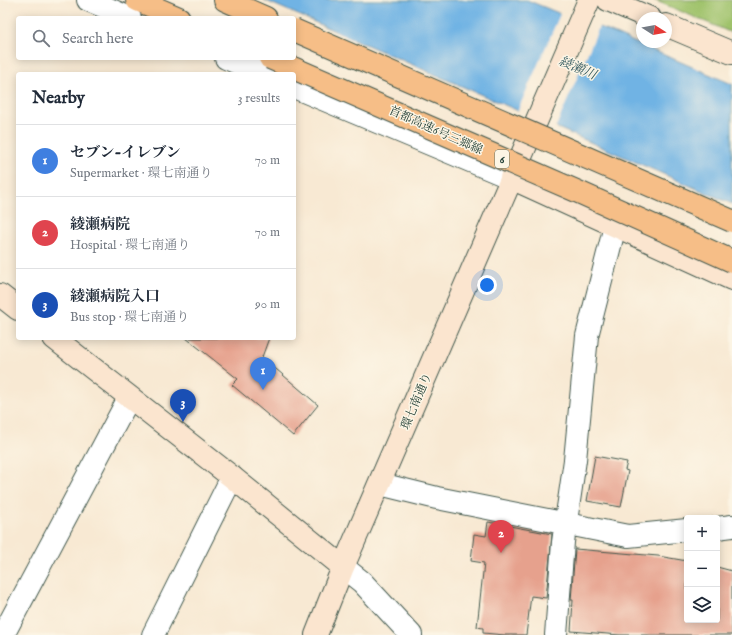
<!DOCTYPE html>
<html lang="en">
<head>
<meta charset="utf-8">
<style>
	body { margin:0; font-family:"IM FELL English","Noto Serif JP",serif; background:#f2f2f3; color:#1f2937 }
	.controls { position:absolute; right:12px; bottom:12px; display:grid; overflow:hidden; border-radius:4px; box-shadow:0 2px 10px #0003 }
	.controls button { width:36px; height:36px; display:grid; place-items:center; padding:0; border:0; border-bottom:1px solid #e0e1e3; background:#fff; color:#1f2937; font:20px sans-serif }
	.compass { position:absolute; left:636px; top:12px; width:36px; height:36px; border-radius:50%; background:#fff; box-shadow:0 2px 10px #0003; rotate:101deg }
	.you { position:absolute; left:487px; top:285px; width:14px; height:14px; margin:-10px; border:3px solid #fff; border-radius:50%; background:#1a73e8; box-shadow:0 0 0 6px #1a73e833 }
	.badge { display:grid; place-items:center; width:26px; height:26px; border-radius:50%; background:#d93025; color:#fff; font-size:13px; font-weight:700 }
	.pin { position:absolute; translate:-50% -33px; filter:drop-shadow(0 1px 2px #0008) }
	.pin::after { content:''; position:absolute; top:21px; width:14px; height:12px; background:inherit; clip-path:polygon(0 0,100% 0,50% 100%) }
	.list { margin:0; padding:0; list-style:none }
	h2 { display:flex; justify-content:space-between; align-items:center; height:52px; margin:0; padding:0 16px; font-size:17px }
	h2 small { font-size:13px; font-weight:400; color:#747a83 }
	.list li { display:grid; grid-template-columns:26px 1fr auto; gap:12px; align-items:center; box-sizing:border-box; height:72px; padding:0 16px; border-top:1px solid #e0e1e3 }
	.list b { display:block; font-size:15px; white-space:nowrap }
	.list p { margin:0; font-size:13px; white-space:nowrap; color:#747a83 }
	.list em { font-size:13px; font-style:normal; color:#747a83 }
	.icon { flex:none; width:22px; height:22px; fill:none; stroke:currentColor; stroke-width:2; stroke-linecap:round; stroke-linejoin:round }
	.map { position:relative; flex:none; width:732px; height:635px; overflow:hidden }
	.search { position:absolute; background:#fff; box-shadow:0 2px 10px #0003; left:16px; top:16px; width:280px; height:44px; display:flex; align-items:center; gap:10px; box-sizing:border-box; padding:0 14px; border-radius:4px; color:#747a83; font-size:15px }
	.panel { position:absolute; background:#fff; box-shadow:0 2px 10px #0003; left:16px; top:72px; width:280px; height:268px; border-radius:4px }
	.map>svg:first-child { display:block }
	.green { fill:#9fc26b; stroke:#5f8050 }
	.water { fill:#6fb3e4; stroke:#47788c }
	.pier { fill:#f8e9d3 }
	.building { fill:#e6a18d }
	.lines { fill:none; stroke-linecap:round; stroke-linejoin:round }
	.street-casing { stroke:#40574c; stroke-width:24 }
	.secondary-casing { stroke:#40574c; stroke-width:24 }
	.highway-casing { stroke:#40574c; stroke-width:24 }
	.street { stroke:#fff; stroke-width:22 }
	.secondary { stroke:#fbe5cf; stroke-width:22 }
	.highway { stroke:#f6be87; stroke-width:22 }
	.highway-bridge-casing { stroke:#40574c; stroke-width:24; stroke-linecap:butt }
	.highway-bridge { stroke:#f6be87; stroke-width:22 }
	.labels { text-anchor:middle; stroke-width:3; stroke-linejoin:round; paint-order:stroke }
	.shield { fill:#fcf5e5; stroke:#617469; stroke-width:1 }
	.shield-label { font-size:11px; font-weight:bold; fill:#1f3d34 }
	.street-label { font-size:12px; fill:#1f3d34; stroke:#fcf5e5 }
	.water-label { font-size:13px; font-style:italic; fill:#335a60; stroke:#fcf5e5 }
</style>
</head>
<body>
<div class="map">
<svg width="732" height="635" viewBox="0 0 732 635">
	<rect width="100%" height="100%" fill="#fcf5e5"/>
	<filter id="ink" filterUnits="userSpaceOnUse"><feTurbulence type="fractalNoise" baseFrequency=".025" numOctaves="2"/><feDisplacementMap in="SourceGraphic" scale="8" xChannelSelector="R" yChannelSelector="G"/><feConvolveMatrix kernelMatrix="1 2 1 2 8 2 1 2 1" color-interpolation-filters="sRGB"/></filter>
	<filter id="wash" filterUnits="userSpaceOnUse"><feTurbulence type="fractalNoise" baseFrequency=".012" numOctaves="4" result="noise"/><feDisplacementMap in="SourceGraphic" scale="16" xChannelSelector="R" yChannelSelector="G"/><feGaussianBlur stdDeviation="0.9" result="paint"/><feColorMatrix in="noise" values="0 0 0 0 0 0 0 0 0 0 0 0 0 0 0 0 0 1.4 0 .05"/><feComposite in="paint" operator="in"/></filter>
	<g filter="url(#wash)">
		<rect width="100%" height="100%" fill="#f8e9d3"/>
		<path class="green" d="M654 0H732V33Z"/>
		<path class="water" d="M264 0H527L561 14 599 27 732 84V204Z"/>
		<path class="pier" d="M561 12 600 25 555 129 517 112Z"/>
		<g id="blocks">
			<path class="building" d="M186 338H269L262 357 318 405 293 436 232 385 238 379Z
				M595 456 627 462 625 470 628 471 621 507 587 501Z
				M488 522 552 534 546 598 531 596 526 635H505L483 633V628L477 627 484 563 471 561 474 534 486 536Z
				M575 549 658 556 687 561V620H717V567L732 571V635H620L571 631 573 600H571Z"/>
		</g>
	</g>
	<g filter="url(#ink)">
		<use href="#blocks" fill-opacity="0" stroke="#40574c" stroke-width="1"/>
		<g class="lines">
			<defs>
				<path id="street" d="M88 0 130 18
					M226 58 264 74
					M294 87 511 178
					M380 484 437 498 628 536 687 530
					M717 528 732 526
					M343 567 362 582 411 635
					M3 635 129 398
					M153 635 232 477
					M556 635 563 542 575 460 587 336 615 226"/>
				<path id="secondary" d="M608 0 650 18
					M666 25 732 53
					M511 178 732 279
					M0 295 18 309
					M54 338 232 477 343 567
					M316 635 343 567 589 0"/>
				<path id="highway" d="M137 0 179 18
					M225 0 266 18"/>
			</defs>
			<use href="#street" class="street-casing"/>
			<use href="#secondary" class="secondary-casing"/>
			<use href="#highway" class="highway-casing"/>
			<use href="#street" class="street"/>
			<use href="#secondary" class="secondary"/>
			<use href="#highway" class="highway"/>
			<defs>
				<path id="highway-bridge" d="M294 30 732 221
					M270 58 574 190 732 261"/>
			</defs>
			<use href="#highway-bridge" class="highway-bridge-casing"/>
			<use href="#highway-bridge" class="highway-bridge"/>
		</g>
	</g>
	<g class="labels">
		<rect class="shield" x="495" y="150" width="14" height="18" rx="3"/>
		<g class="shield-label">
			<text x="502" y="163">6</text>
		</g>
		<g class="street-label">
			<text transform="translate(436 130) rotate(24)" y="4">首都高速6号三郷線</text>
			<text transform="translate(416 401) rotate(-67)" y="4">環七南通り</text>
		</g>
		<g class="water-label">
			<text transform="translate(578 67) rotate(23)" y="5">綾瀬川</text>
		</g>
	</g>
</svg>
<div class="controls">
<button>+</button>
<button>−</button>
<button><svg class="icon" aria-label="layers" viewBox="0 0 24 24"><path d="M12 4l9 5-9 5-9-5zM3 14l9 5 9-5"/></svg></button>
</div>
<svg class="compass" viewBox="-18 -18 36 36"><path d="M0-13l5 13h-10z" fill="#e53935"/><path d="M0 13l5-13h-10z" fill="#747a83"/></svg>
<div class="you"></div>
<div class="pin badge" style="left:263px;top:390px;background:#3f7fe0">1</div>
<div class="pin badge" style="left:501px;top:553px;background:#e0444e">2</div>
<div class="pin badge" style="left:183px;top:422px;background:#1a4fb4">3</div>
<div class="search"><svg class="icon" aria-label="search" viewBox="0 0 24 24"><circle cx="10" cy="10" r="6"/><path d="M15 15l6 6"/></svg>Search here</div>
<section class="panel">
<h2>Nearby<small>3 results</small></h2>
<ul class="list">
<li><span class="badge" style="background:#3f7fe0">1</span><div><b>セブン-イレブン</b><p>Supermarket · 環七南通り</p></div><em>70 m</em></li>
<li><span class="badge" style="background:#e0444e">2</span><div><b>綾瀬病院</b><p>Hospital · 環七南通り</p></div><em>70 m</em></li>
<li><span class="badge" style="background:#1a4fb4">3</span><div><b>綾瀬病院入口</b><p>Bus stop · 環七南通り</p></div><em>90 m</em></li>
</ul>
</section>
</div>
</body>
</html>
